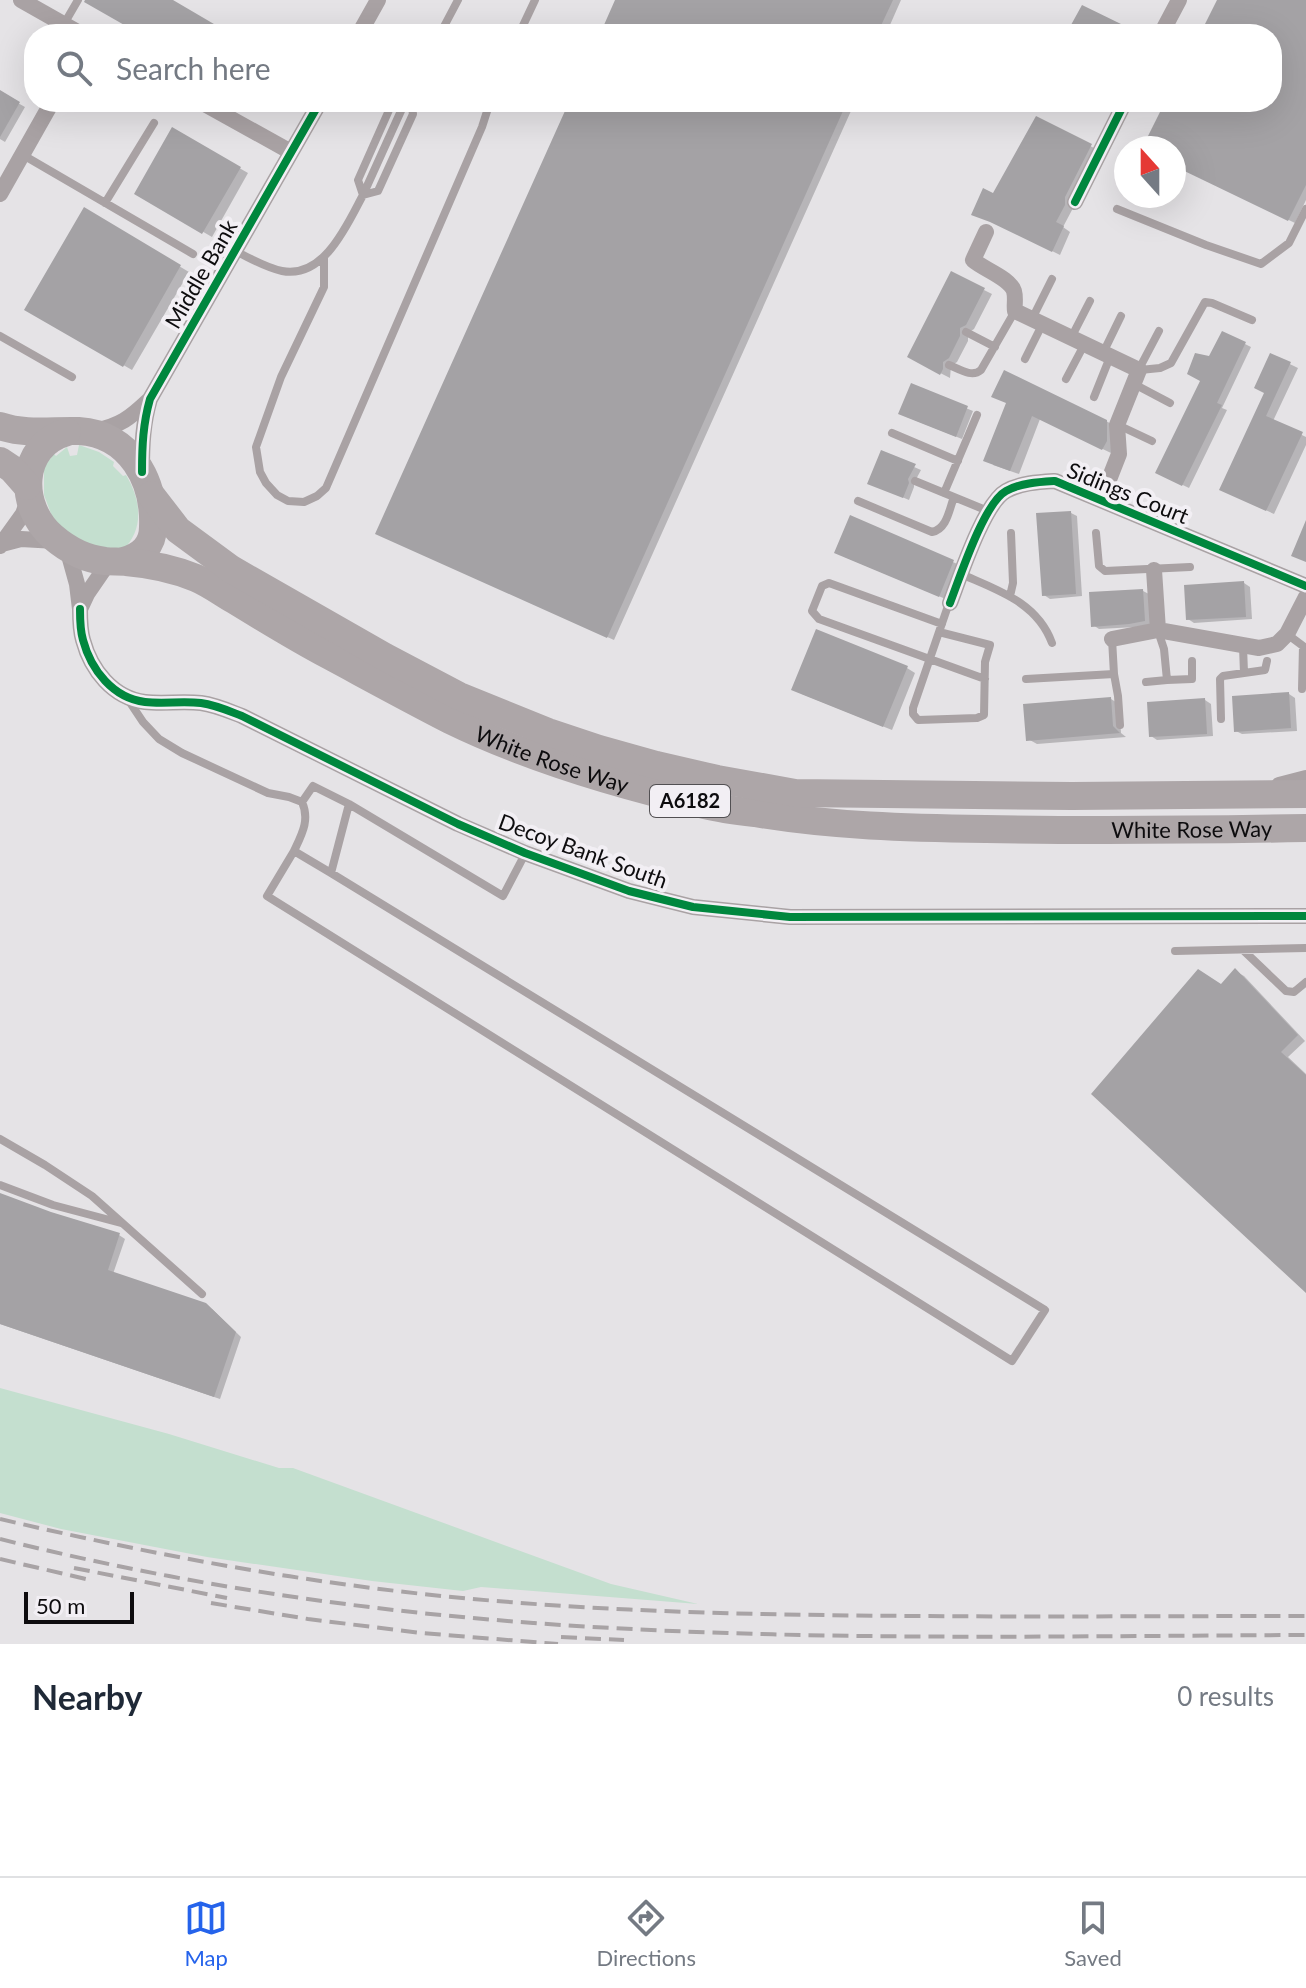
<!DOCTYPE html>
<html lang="en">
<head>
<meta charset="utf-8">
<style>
	body { margin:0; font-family:Lato,sans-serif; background:#f6f6f7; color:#1f2937 }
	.compass { position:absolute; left:1114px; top:136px; width:72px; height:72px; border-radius:50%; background:#fff; box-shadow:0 8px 32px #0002; rotate:339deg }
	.scale { position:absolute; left:24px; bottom:20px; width:110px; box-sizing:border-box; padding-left:8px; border:4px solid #0d0c0e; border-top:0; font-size:22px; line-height:28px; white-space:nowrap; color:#0d0c0e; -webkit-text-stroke:6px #f2eff4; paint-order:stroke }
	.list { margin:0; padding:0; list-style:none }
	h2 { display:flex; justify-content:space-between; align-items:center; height:104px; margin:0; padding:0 32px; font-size:34px }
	h2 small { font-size:26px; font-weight:400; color:#747a83 }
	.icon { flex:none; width:44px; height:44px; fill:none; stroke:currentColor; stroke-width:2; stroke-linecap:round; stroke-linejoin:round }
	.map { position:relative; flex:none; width:1306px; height:1644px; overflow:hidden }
	.search { position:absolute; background:#fff; box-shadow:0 8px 32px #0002; left:24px; right:24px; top:24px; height:88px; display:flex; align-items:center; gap:20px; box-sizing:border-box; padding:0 28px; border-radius:32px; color:#747a83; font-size:30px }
	.sheet { height:232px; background:#fff }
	nav { display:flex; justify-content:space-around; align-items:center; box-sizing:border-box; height:112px; border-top:2px solid #e0e1e3; background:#fff; font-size:22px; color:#747a83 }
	nav a { display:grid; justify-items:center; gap:4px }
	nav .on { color:#2563eb }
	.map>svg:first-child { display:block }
	.green { fill:#c4dfcf }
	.shadow { fill:#0003 }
	.building { fill:#a4a2a5 }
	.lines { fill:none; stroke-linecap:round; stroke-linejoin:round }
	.service { stroke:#a9a2a4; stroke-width:8 }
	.minor { stroke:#a9a2a4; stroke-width:16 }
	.trunk { stroke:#ada6a8; stroke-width:28 }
	.rail { stroke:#a8a3a5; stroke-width:4; stroke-dasharray:16 8; stroke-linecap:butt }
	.cycleway-casing { stroke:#f2eff4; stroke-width:13 }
	.cycleway { stroke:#00873e; stroke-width:8 }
	.labels { text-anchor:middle; stroke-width:8; stroke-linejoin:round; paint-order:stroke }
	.shield { fill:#f2eff4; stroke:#525053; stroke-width:2 }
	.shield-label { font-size:20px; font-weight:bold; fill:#0d0c0e }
	.street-label { font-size:22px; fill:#0d0c0e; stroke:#f2eff4 }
</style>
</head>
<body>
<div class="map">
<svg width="1306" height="1644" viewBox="0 0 1306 1644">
	<rect width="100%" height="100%" fill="#e5e3e6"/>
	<path class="green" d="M79 445 99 452 114 462 113 466 123 476 126 475C141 500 145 529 122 551L84 547 53 519 44 495V467L54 454 56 456 67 447 70 456 77 455Z
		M0 1388 169 1434 279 1468H293L611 1584 698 1604 481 1587 463 1591 372 1581 207 1557 61 1529 0 1513Z"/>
	<path class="shadow" d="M618 0H901L886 34H602Z
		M1219 0H1306V200L1295 223 1174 165V148H1144L1168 102H1272V34H1202Z
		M1082 8 1125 29 1123 34H1068Z
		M0 93 25 107 5 142 0 139Z
		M572 102H855L614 640 384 536Z
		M1037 119 1098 150 1072 202V210L1063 227 1070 232 1060 255 1000 225Z
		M173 130 248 173 212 237 136 193Z
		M85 210 189 272 132 370 26 309Z
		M984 290 992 294 974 329 968 333V341L957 362 951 366 950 378 909 357Z
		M1245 344 1251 347 1222 408 1227 410 1189 488 1164 476 1211 358Z
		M1271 355 1298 368 1273 421 1306 437V445L1274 514 1229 493 1266 393Z
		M912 386 973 411 962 439 907 417Z
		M1008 403 1106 421 1115 426 1114 445 1111 453 1040 419 1019 474 993 465Z
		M882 453 921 470 914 483V487L909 500 876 486Z
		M1071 513 1077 516 1082 596 1050 599 1044 595Z
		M851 518 962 566 948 600 845 557Z
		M1244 583 1250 587 1252 619 1194 623 1188 619Z
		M1143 591 1149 594 1151 624 1136 627 1099 629 1093 625Z
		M907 668 915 673 892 730 802 694Z
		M1289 694 1295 698 1297 731 1242 734 1236 731Z
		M1111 699 1119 704 1121 733 1126 737 1037 744 1028 739Z
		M1205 700 1211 704 1213 736 1157 740 1151 736Z
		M1235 971 1244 976 1305 1041 1288 1057 1306 1074V1291L1222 986Z
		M0 1195 50 1214 119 1235 125 1239 113 1274 212 1309 241 1337 220 1399 0 1324Z"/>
	<path class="building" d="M85 0H173L231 34H140L84 2Z
		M615 0H893L877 34H600Z
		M1217 0H1306V185L1288 221 1174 166V148H1142L1165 102H1272V34H1200Z
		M1082 5 1121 24 1115 34H1066Z
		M0 90 20 102 0 137Z
		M569 102H847L607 638 375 534Z
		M1036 116 1092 144 1065 197V205L1056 222 1064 226 1052 252 990 222 971 215 983 188 993 193Z
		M172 127 241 167 202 234 134 194Z
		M84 207 181 265 123 367 24 310Z
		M951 271 985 288 966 325 960 328V336L949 358 943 362V369L940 375 907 357Z
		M1222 331 1246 342 1217 403 1222 405 1182 486 1155 473 1200 381 1187 374 1195 353 1209 356Z
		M1270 353 1291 362 1266 416 1303 432 1266 511 1219 490 1264 393 1254 388Z
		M1004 370 1107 420V441L1102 450 1032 416 1010 471 983 461 1006 403 991 397Z
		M911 383 968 406 956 437 898 414Z
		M881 450 916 464 908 479 909 483 903 498 867 484Z
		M1071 511 1076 594 1042 596 1036 513Z
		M850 515 954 560 939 597 834 553Z
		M1306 520V562L1291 556Z
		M1244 581 1246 617 1186 620 1184 585Z
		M1143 589 1145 621 1129 624 1091 627 1089 592Z
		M816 629 908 666 883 727 791 690Z
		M1289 692 1291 728 1234 732 1232 696Z
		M1111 697 1113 726 1120 733 1026 741 1023 704Z
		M1205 698 1207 734 1149 737 1147 702Z
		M1235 968 1298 1035 1281 1052 1306 1075V1293L1091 1094 1198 969 1221 984Z
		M0 1193 51 1212 120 1233 108 1270 206 1303 236 1332 214 1397 0 1324Z"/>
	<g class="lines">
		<path class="service" d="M64 24 78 0
			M440 34 458 0
			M519 34 535 0
			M23 155 193 254
			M363 195 378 191 413 114 411 102
			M363 195 405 102
			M105 203 154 123
			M1117 209 1206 245 1261 264 1289 243 1306 209
			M235 251C250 258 266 268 282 271 324 279 347 225 363 195L358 180 390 108 397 102
			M324 258V287L281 377 256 447 260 472 266 483 277 495 288 501 304 502 317 496 326 488 482 127 490 102
			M1032 319 1052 279
			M966 332 995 347
			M0 336 72 377
			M1071 338 1090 301
			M1103 353 1121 316
			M1025 359 1042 325
			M949 365C959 369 972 378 981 370L1015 311
			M1139 369 1159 331
			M1140 370 1160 368 1171 363 1205 302 1212 303 1252 320
			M1066 379 1084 345
			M1134 384 1170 403
			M1094 397 1110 357
			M1118 425 1152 441
			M892 433 958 461
			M915 481 988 511
			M944 493 977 415
			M858 501 932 532C947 529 949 510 954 497
			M1096 533 1099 566 1105 571 1190 567
			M961 574C997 590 1037 602 1052 643
			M1010 596 1013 583 1011 533
			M942 624 829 583 822 586 812 611 819 619 985 679
			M1158 631 1164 649 1167 680 1192 679V661
			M939 632 990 645 985 662 984 715 977 718 918 720 913 714V708L939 632 949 603
			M1287 634 1303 646 1302 689
			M1244 673 1265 670 1267 661
			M1114 674 1118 696 1120 725
			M1026 679 1114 674 1112 639
			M1146 682 1167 680
			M129 701 143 722 159 739 182 753 268 793 289 797 302 802C310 820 302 834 294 851
			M1221 719 1220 679 1223 676 1244 673 1243 646
			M302 802 313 786 349 804 503 896 525 854
			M331 873 294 851 267 896 1012 1361 1045 1310 331 873 349 804
			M1243 950 1286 991 1294 992 1306 982
			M1175 951 1306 948
			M0 1139 45 1165 92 1196 202 1294
			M0 1185 53 1205 121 1223"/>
		<path class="minor" d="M21 0 81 34
			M359 34 378 0
			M1161 34 1179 0
			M201 102 291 152
			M0 194 52 102
			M1075 202 1125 102
			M986 232 973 260C983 269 1010 278 1014 291 1016 298 1014 305 1015 311L1139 370 1117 425 1119 454 1101 500
			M94 431C120 426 130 418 149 400
			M142 470C142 445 143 423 150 399L320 102
			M2 544 21 539 56 541
			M0 546 23 514 28 500
			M67 548 77 584 80 609 87 594 109 562
			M1154 570 1158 630
			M950 603C960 577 984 503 1006 491 1020 483 1039 482 1055 481L1306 586
			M80 609C80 619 80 630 83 640 91 670 113 698 145 702 163 704 182 701 201 703 216 705 229 711 242 716L458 824 525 853 629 891 693 907 790 917 1306 916
			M1112 639 1158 630 1259 648 1277 644 1287 634 1306 597
			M1279 785 1306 778"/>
		<g class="trunk">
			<path d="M0 426C26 435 53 430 79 431 130 434 155 481 153 527 153 546 141 556 124 561"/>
			<path id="s1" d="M67 432C18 446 18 507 53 537 67 549 86 559 105 561 112 562 119 561 126 562 150 564 174 569 196 578 210 584 222 593 234 600 265 619 296 638 328 655 369 677 409 699 450 720 530 759 618 785 705 805 721 809 738 811 755 813 831 826 909 828 986 829 1093 831 1199 830 1306 828"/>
			<path d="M0 461 12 469 27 486"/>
			<path d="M151 495 178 530 231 569 385 657 459 696 548 732 599 749 656 765 717 779 795 793 1072 796 1306 794"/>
		</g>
		<path class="rail" d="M0 1519C146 1553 293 1581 442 1596 600 1612 758 1615 917 1616 1046 1617 1176 1616 1306 1616
			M0 1539C175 1583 354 1610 534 1623 791 1642 1049 1636 1306 1635
			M0 1559 86 1579
			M74 1568 227 1598
			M211 1603 308 1619 421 1633 558 1644
			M561 1637 624 1640"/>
		<defs>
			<path id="cycleway" d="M1075 202 1125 102
				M142 472C142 446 143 424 150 399L320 102
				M950 603C960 577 984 503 1006 491 1020 483 1039 482 1055 481L1306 586
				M80 609C80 619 80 630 83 640 91 670 113 698 145 702 163 704 182 701 201 703 216 705 229 711 242 716L458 824 525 853 629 891 693 907 790 917 1306 916"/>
		</defs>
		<use href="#cycleway" class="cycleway-casing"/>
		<use href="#cycleway" class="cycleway"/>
	</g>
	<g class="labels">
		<rect class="shield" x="650" y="785" width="80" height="32" rx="6"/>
		<g class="shield-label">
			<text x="690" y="808">A6182</text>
		</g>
		<g class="street-label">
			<text transform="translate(201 274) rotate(-60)" y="8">Middle Bank</text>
			<text transform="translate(1128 493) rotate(22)" y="8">Sidings Court</text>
			<text dy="8" stroke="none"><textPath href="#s1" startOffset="682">White Rose Way</textPath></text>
			<text dy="8" stroke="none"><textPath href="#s1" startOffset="1330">White Rose Way</textPath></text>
			<text transform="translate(583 851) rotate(20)" y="8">Decoy Bank South</text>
		</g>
	</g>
</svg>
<svg class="compass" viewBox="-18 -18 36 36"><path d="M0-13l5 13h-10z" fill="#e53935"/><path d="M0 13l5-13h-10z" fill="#747a83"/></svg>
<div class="scale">50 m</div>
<div class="search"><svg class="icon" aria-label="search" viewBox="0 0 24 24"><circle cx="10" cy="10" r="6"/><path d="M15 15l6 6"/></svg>Search here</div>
</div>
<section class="sheet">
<h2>Nearby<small>0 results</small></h2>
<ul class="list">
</ul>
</section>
<nav>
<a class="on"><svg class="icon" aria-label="map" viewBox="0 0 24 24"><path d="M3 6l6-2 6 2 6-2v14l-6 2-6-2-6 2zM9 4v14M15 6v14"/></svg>Map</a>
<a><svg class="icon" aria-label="directions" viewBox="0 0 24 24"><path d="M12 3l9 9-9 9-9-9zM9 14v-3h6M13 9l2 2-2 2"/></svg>Directions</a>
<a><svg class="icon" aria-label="saved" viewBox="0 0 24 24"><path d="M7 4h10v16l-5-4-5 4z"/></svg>Saved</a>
</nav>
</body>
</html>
